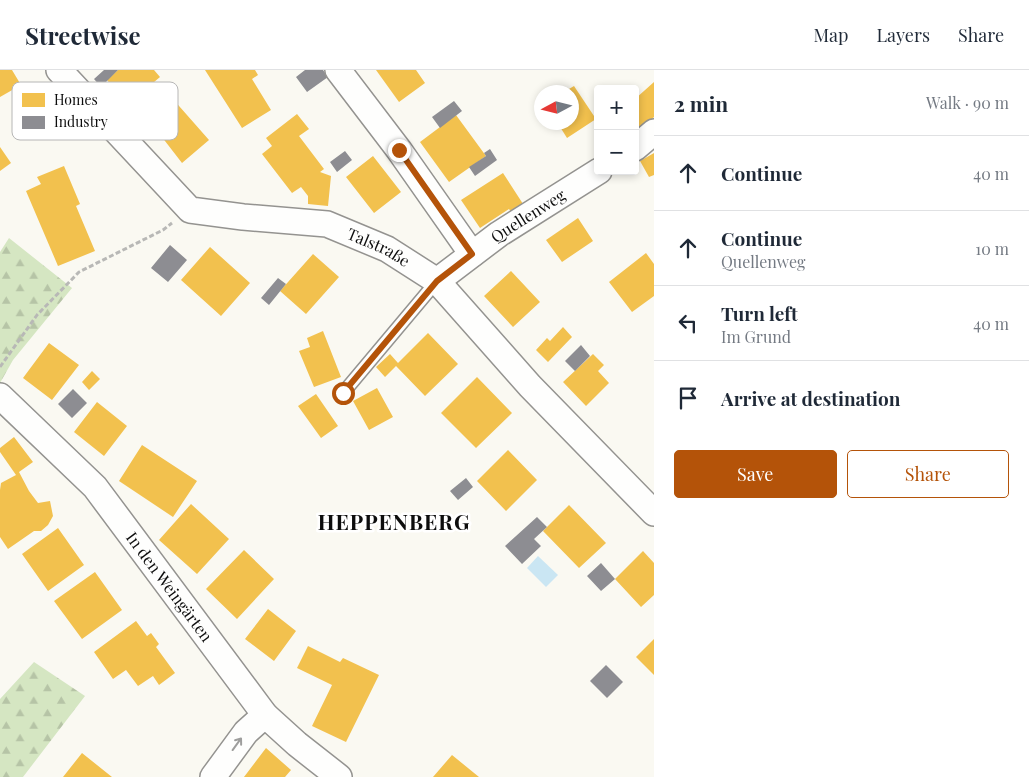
<!DOCTYPE html>
<html lang="en">
<head>
<meta charset="utf-8">
<style>
	body { margin:0; font-family:"Playfair Display",serif; background:#f2f2f3; color:#1f2937 }
	.controls { position:absolute; right:15px; top:15px; display:grid; overflow:hidden; border-radius:5px; box-shadow:0 2px 8px #0003 }
	.controls button { width:45px; height:45px; display:grid; place-items:center; padding:0; border:0; border-bottom:1px solid #e0e1e3; background:#fff; color:#1f2937; font:25px sans-serif }
	.compass { position:absolute; left:534px; top:15px; width:45px; height:45px; border-radius:50%; background:#fff; box-shadow:0 2px 8px #0003; rotate:263deg }
	.stop { position:absolute; width:15px; height:15px; margin:-11px; border:4px solid #b45309; border-radius:50%; background:#fff }
	.stop.end { background:#b45309; border-color:#fff; box-shadow:0 1px 5px #0008 }
	.list { margin:0; padding:0; list-style:none }
	h2 { display:flex; justify-content:space-between; align-items:center; height:65px; margin:0; padding:0 20px; font-size:21px }
	h2 small { font-size:16px; font-weight:400; color:#747a83 }
	.list li { display:grid; grid-template-columns:32px 1fr auto; gap:15px; align-items:center; box-sizing:border-box; height:75px; padding:0 20px; border-top:1px solid #e0e1e3 }
	.list b { display:block; font-size:19px; white-space:nowrap }
	.list p { margin:0; font-size:16px; white-space:nowrap; color:#747a83 }
	.list em { font-size:16px; font-style:normal; color:#747a83 }
	.actions { display:flex; gap:10px; padding:15px 20px }
	.actions a { flex:1; padding:11px 0; border:1px solid #b45309; border-radius:5px; text-align:center; font-size:18px; color:#b45309 }
	.actions .main { background:#b45309; color:#fff }
	.icon { flex:none; width:28px; height:28px; fill:none; stroke:currentColor; stroke-width:2; stroke-linecap:round; stroke-linejoin:round }
	.map { position:relative; flex:none; width:654px; height:707px; overflow:hidden }
	header { display:flex; align-items:center; gap:30px; box-sizing:border-box; height:70px; padding:0 25px; background:#fff; border-bottom:1px solid #e0e1e3 }
	header strong { font-size:24px }
	nav { display:flex; gap:28px; margin-inline-start:auto; font-size:18px }
	main { display:flex }
	aside { flex:1; background:#fff }
	.map>svg:first-child { display:block }
	.forest { fill:url(#forest-firs) }
	.water { fill:#cae6f3 }
	.homes { fill:#f2c14e }
	.industry { fill:#8d8d92 }
	.lines { fill:none; stroke-linecap:round; stroke-linejoin:round }
	.service-casing { stroke:#949390; stroke-width:15 }
	.minor-casing { stroke:#949390; stroke-width:28 }
	.path { stroke:#b8b8b6; stroke-width:3; stroke-dasharray:5 2.5; stroke-linecap:butt }
	.service { stroke:#fefefd; stroke-width:12 }
	.minor { stroke:#fefefd; stroke-width:25 }
	.oneway { stroke:#9e9e9d }
	.route { stroke:#b45309; stroke-width:6 }
	.labels { text-anchor:middle; stroke-width:5; stroke-linejoin:round; paint-order:stroke }
	.street-label { font-size:16px; fill:#0d0d0d; stroke:#fff }
	.district-label { font-size:21px; font-weight:bold; letter-spacing:1px; fill:#0d0d0d; stroke:#fff }
	.key { fill:#fff; stroke:#b6b6b6; stroke-width:1 }
	.key-label { font-size:14px; fill:#0d0d0d }
</style>
</head>
<body>
<header>
<strong>Streetwise</strong>
<nav><a>Map</a><a>Layers</a><a>Share</a></nav>
</header>
<main>
<div class="map">
<svg width="654" height="707" viewBox="0 0 654 707">
	<defs>
		<pattern id="forest-firs" width="22" height="20" patternUnits="userSpaceOnUse" patternTransform="scale(1.25)"><rect width="22" height="20" fill="#d5e6c2"/><path d="M5 1l3.5 6h-7zM16 11l3.5 6h-7z" fill="#b6c4a6"/></pattern>
	</defs>
	<rect width="100%" height="100%" fill="#faf9f2"/>
	<path class="forest" d="M9 168 72 218 13 290 0 313V182Z
		M34 592 85 626 23 707H0V629Z"/>
	<path class="water" d="M538 486 558 505 546 517 527 498Z"/>
	<path class="homes" d="M0 0H12L21 15 0 27Z
		M118 0H154L160 7 127 35 107 10Z
		M205 0H255L258 5 252 9 271 40 242 58Z
		M376 0H416L425 13 399 32Z
		M654 12V47L635 66V29Z
		M574 16 596 49 567 68 557 52H572V22H564Z
		M172 28 209 70 182 93 141 40 149 34 151 36Z
		M297 44 309 59 299 66 324 99 320 102 331 106 328 136 308 134V126L301 117 292 123 262 84 272 76 266 68Z
		M456 45 486 86 449 112 420 72Z
		M0 77 11 93 0 101Z
		M654 83V105L649 107 640 91Z
		M373 86 401 122 374 143 346 107Z
		M64 96 80 134 76 136 95 181 58 196 26 121 41 114 37 107Z
		M503 103 525 137 513 145 509 139 480 158 461 130Z
		M578 148 593 171 562 192 546 170Z
		M210 177 250 213 221 246 181 210Z
		M646 183 654 194V226L632 242 609 212Z
		M313 184 339 207 306 244 280 221Z
		M511 201 540 232 513 257 484 226Z
		M563 257 572 267 548 292 536 280 547 268 550 271Z
		M323 261 341 307 314 317 299 281 310 277 307 268Z
		M428 263 458 294 425 326 396 296 385 307 376 297 390 284 398 293Z
		M49 273 79 295 52 330 23 308Z
		M593 284 604 295 598 301 609 313 586 336 563 312Z
		M92 301 100 309 89 320 82 312Z
		M477 307 512 343 476 378 441 343Z
		M377 318 393 347 369 360 353 331Z
		M316 324 338 356 321 368 298 336Z
		M97 332 127 356 104 386 74 362Z
		M14 367 33 392 19 402 29 421 38 433 50 431 53 446 48 455 41 461H34L8 479 0 467V420L1 413 16 405 0 382V378Z
		M142 375 197 411 173 447 119 411Z
		M508 380 537 410 506 441 477 411Z
		M191 434 229 469 197 504 159 470Z
		M569 435 606 473 579 498 543 461Z
		M58 458 84 495 48 521 22 484Z
		M244 480 274 509 237 549 206 519Z
		M643 481 654 493V525L641 537 615 509Z
		M95 502 122 540 82 569 54 531Z
		M268 539 296 561 274 591 245 569Z
		M136 551 147 566 151 563 159 574 156 577 175 603 159 615 153 606 138 616 126 600 113 609 94 582Z
		M654 569V605L636 587Z
		M308 576 340 592 343 588 379 605 346 672 312 656 332 615 297 598Z
		M266 678 291 700 285 707H244Z
		M82 683 112 707H63Z
		M452 685 479 707H433Z"/>
	<path class="industry" d="M104 0H118L101 17 94 9Z
		M305 0H323L328 7 307 22 296 7Z
		M454 31 462 41 440 58 432 47Z
		M490 79 497 90 475 106 469 97 486 86 484 83Z
		M345 81 352 90 337 102 330 92Z
		M170 175 187 190 168 212 151 198Z
		M278 208 286 214 269 235 261 228Z
		M581 275 590 286 575 301 565 291Z
		M73 319 87 333 72 348 58 334Z
		M466 408 473 417 458 430 450 421Z
		M537 447 547 457 534 469 541 476 522 494 505 476Z
		M601 493 615 509 601 521 587 506Z
		M606 595 623 612 607 628 590 611Z"/>
	<g class="lines">
		<defs>
			<path id="service" d="M343 323 437 211"/>
			<g id="minor">
				<path id="s1" d="M59 0 190 140 243 147 327 154 387 179 437 211 530 316 654 443"/>
				<path d="M338 0 399 80 472 184"/>
				<path d="M635 78 654 62"/>
				<path id="s2" d="M437 211 499 164 599 101"/>
				<path id="s3" d="M0 326 95 417 265 645 297 674 339 707"/>
				<path d="M213 707 246 662 265 645"/>
			</g>
		</defs>
		<use href="#service" class="service-casing"/>
		<use href="#minor" class="minor-casing"/>
		<path class="path" d="M0 297 37 245 79 202 163 160 172 153"/>
		<use href="#service" class="service"/>
		<use href="#minor" class="minor"/>
	</g>
	<defs><path id="oneway-shaft" d="M-6 0H5M1.5-3L5.5 0L1.5 3" fill="none" stroke-width="1.6" stroke-linecap="round" stroke-linejoin="round" transform="scale(1.25)"/></defs>
	<use class="oneway" href="#oneway-shaft" transform="translate(237 674) rotate(-54)"/>
	<g class="lines">
		<path class="route" d="M343 323 437 211 472 184 399 80"/>
	</g>
	<g class="labels">
		<g class="street-label">
			<text dy="6" stroke="none"><textPath href="#s2" startOffset="112">Quellenweg</textPath></text>
			<text dy="6" stroke="none"><textPath href="#s1" startOffset="386">Talstraße</textPath></text>
			<text dy="6" stroke="none"><textPath href="#s3" startOffset="256">In den Weingärten</textPath></text>
		</g>
		<g class="district-label">
			<text x="394" y="460">HEPPENBERG</text>
		</g>
	</g>
	<rect x="12" y="12" width="166" height="58" rx="8" class="key"/>
	<rect x="22" y="23" width="23" height="14" fill="#f2c14e"/>
	<rect x="22" y="46" width="23" height="13" fill="#8d8d92"/>
	<g class="key-label">
		<text x="54" y="35">Homes</text>
		<text x="54" y="57">Industry</text>
	</g>
</svg>
<div class="controls">
<button>+</button>
<button>−</button>
</div>
<svg class="compass" viewBox="-18 -18 36 36"><path d="M0-13l5 13h-10z" fill="#e53935"/><path d="M0 13l5-13h-10z" fill="#747a83"/></svg>
<div class="stop" style="left:343px;top:323px"></div>
<div class="stop end" style="left:399px;top:80px"></div>
</div>
<aside>
<h2>2 min<small>Walk · 90 m</small></h2>
<ul class="list">
<li><svg class="icon" aria-label="ahead" viewBox="0 0 24 24"><path d="M12 20V5M6 11l6-6 6 6"/></svg><div><b>Continue</b></div><em>40 m</em></li>
<li><svg class="icon" aria-label="ahead" viewBox="0 0 24 24"><path d="M12 20V5M6 11l6-6 6 6"/></svg><div><b>Continue</b><p>Quellenweg</p></div><em>10 m</em></li>
<li><svg class="icon" aria-label="left" viewBox="0 0 24 24"><path d="M17 20v-9H6M10 6l-5 5 5 5"/></svg><div><b>Turn left</b><p>Im Grund</p></div><em>40 m</em></li>
<li><svg class="icon" aria-label="arrive" viewBox="0 0 24 24"><path d="M6 21V4h12l-3 4 3 4H6"/></svg><div><b>Arrive at destination</b></div></li>
</ul>
<div class="actions"><a class="main">Save</a><a>Share</a></div>
</aside>
</main>
</body>
</html>
